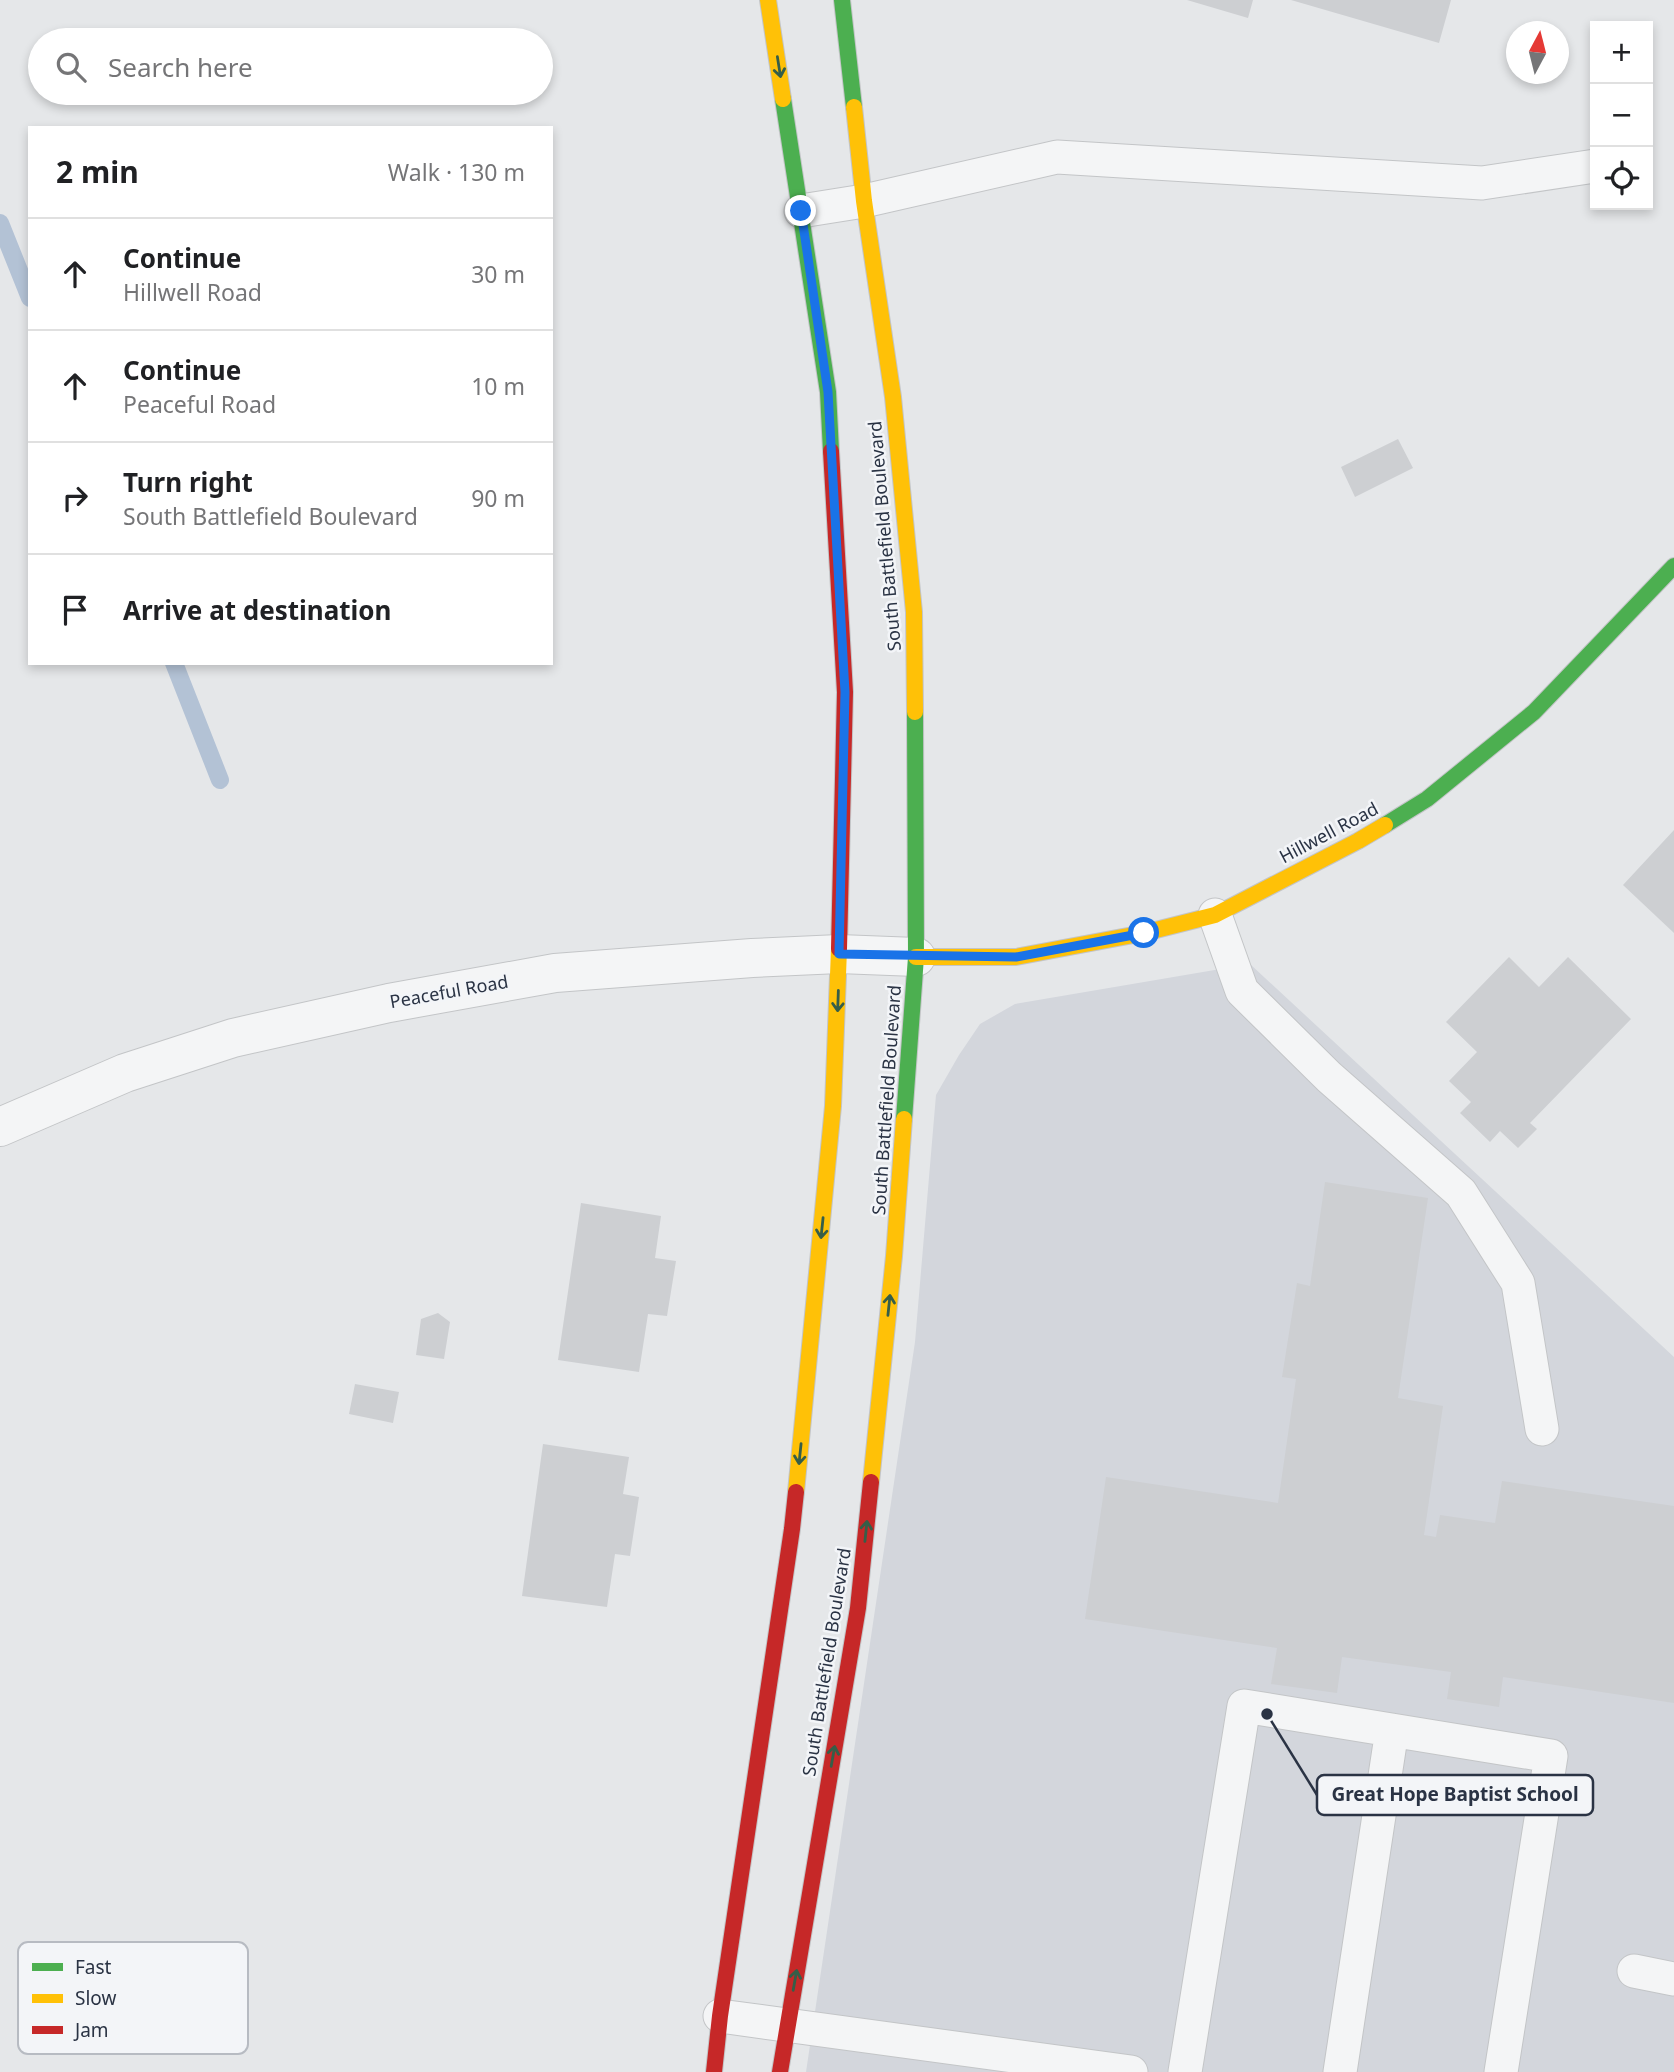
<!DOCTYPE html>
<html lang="en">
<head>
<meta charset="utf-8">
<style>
	body { margin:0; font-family:"Noto Sans",sans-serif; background:#f2f2f2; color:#202124 }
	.controls { position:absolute; right:21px; top:21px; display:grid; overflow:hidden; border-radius:0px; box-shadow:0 4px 10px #0003 }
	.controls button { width:63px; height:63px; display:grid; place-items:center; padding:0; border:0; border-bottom:2px solid #e0e0e0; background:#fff; color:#202124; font:35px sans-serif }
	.compass { position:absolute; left:1506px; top:21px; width:63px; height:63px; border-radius:50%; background:#fff; box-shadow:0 4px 10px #0003; rotate:7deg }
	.stop { position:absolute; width:21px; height:21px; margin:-16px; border:5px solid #1a73e8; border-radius:50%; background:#fff }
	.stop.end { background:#1a73e8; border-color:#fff; box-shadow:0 2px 7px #0008 }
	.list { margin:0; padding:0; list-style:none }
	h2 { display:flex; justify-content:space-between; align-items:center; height:91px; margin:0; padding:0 28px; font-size:30px }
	h2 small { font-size:23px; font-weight:400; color:#757577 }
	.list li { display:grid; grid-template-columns:46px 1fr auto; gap:21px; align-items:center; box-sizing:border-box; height:112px; padding:0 28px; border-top:2px solid #e0e0e0 }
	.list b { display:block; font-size:26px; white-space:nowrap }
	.list p { margin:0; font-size:23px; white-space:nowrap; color:#757577 }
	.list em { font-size:23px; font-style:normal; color:#757577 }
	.icon { flex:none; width:38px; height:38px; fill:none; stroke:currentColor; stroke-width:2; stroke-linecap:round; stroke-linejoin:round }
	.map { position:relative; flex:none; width:1674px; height:2072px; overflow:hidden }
	.search { position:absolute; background:#fff; box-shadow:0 4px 10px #0003; left:28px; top:28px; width:525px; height:77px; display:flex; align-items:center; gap:18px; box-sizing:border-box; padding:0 24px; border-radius:38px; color:#757577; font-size:26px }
	.panel { position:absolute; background:#fff; box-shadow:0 4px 10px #0003; left:28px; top:126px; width:525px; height:539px; border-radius:0px }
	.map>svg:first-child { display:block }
	.built { fill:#d3d6dc }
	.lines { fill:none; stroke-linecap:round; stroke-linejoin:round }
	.stream { stroke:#b3c2d5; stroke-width:18 }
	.building { fill:#cdcfd2 }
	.lane-casing { stroke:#c3c5c7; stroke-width:35 }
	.street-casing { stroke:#c3c5c7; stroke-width:40 }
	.fast-casing { stroke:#c3c5c7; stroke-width:18 }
	.slow-casing { stroke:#c3c5c7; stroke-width:18 }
	.jam-casing { stroke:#c3c5c7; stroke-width:18 }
	.lane { stroke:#f4f5f6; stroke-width:33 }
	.street { stroke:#f4f5f6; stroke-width:38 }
	.fast { stroke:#4caf50; stroke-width:16 }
	.slow { stroke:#ffc107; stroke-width:16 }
	.jam { stroke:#c62828; stroke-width:16 }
	.oneway { stroke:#365e48 }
	.route { stroke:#1a73e8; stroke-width:9 }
	.labels { text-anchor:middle; stroke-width:5; stroke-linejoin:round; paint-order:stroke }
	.street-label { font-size:18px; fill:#2a3344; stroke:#f3f5f8 }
	.key { fill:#f3f5f8; stroke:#b7bbc2; stroke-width:2 }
	.key-label { font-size:19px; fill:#2a3344 }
	.leader { fill:none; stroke:#2a3344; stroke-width:2.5 }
	.callout-dot { fill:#2a3344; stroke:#f3f5f8; stroke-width:2.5 }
	.callout { fill:#f3f5f8; stroke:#2a3344; stroke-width:2.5 }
	.callout-label { font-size:19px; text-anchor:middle; font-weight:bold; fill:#2a3344 }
</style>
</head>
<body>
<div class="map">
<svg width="1674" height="2072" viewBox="0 0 1674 2072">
	<rect width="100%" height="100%" fill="#e5e7e9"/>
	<path class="built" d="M1250 964 1674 1357V2072H806L915 1342 936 1095 959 1055 980 1024 1015 1004Z"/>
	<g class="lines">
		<path class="stream" d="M0 223 30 298
			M174 663 220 780"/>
	</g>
	<path class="building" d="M1187 0H1253L1248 18Z
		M1291 0H1451L1439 43Z
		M1398 439 1413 468 1355 497 1341 467Z
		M1674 830V933L1623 885Z
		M1509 957 1539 987 1568 957 1631 1019 1530 1123 1537 1129 1518 1148 1500 1131 1490 1142 1460 1113 1471 1102 1449 1081 1477 1052 1446 1022Z
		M1325 1182 1428 1198 1398 1398 1443 1406 1424 1535 1436 1537 1440 1515 1495 1523 1502 1481 1674 1506V1703L1503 1677 1499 1707 1447 1699 1451 1672 1342 1657 1337 1693 1271 1684 1277 1648 1085 1619 1106 1477 1278 1503 1296 1379 1282 1377 1297 1283 1310 1286Z
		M581 1203 661 1216 655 1258 676 1261 667 1316 648 1314 639 1372 558 1360Z
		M438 1313 450 1322 444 1359 416 1355 421 1319Z
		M355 1384 399 1392 393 1423 349 1414Z
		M543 1444 629 1457 623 1494 639 1497 630 1556 615 1554 607 1607 522 1596Z"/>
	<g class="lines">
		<defs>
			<path id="lane" d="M801 211 864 201 1057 157 1482 183 1595 166
				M1215 915 1242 991 1329 1077 1461 1193 1518 1283 1542 1429
				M1634 1971 1674 1979
				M720 2016 1131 2072
				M1185 2072 1244 1706 1551 1756 1501 2072
				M1340 2072 1392 1730"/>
			<path id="street" d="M0 1127 125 1073 233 1038 389 1003 555 973 752 958 839 954 916 957"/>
			<path id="fast" d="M842 0 854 107
				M783 99 828 392 831 451
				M1385 825 1427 799 1534 712 1674 566
				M904 1119 916 957 915 712"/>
			<path id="slow" d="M768 0 783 99
				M854 107 864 201 893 397 914 612 915 712
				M916 957H1016L1144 933 1215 915 1358 841 1385 825
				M871 1482 894 1256 904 1119
				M796 1492 833 1106 839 949"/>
			<path id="jam" d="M831 451 845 692 839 949
				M714 2072 720 2016 792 1529 796 1492
				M780 2072 858 1608 871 1482"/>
		</defs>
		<use href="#lane" class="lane-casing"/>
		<use href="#street" class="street-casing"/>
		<use href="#fast" class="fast-casing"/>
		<use href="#slow" class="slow-casing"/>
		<use href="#jam" class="jam-casing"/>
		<use href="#lane" class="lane"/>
		<use href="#street" class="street"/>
		<use href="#fast" class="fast"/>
		<use href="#slow" class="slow"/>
		<use href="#jam" class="jam"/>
	</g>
	<defs><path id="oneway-shaft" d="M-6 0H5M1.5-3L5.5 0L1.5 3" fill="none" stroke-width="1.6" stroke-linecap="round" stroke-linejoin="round" transform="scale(1.75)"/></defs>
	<g class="oneway">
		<use href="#oneway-shaft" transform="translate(779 67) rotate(81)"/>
		<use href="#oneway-shaft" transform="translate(838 1001) rotate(92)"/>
		<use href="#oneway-shaft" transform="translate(822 1228) rotate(96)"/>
		<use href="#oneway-shaft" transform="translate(889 1305) rotate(-84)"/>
		<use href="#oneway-shaft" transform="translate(800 1454) rotate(96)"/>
		<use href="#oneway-shaft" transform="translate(866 1531) rotate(-84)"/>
		<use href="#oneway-shaft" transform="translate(833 1756) rotate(-80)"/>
		<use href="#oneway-shaft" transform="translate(795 1980) rotate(-80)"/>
	</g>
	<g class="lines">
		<path class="route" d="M801 211 828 392 845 692 839 954 1016 957 1144 933"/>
	</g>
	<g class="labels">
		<g class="street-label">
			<text transform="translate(885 536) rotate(-95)" y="6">South Battlefield Boulevard</text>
			<text transform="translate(1329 833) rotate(-28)" y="6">Hillwell Road</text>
			<text transform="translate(449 992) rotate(-10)" y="6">Peaceful Road</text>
			<text transform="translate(887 1100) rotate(-86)" y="6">South Battlefield Boulevard</text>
			<text transform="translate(827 1662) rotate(-81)" y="6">South Battlefield Boulevard</text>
		</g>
	</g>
	<rect x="18" y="1942" width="230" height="112" rx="10" class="key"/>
	<rect x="32" y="1963" width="31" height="8" fill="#4caf50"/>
	<rect x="32" y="1994" width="31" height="9" fill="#ffc107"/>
	<rect x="32" y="2026" width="31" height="8" fill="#c62828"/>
	<g class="key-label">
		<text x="75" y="1974">Fast</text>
		<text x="75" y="2005">Slow</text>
		<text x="75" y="2037">Jam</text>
	</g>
	<path class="leader" d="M1267 1714L1317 1795"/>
	<circle class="callout-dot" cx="1267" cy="1714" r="7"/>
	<rect class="callout" x="1317" y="1775" width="276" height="40" rx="7"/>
	<g class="callout-label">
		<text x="1455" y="1801">Great Hope Baptist School</text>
	</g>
</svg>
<div class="controls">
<button>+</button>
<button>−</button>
<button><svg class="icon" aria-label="locate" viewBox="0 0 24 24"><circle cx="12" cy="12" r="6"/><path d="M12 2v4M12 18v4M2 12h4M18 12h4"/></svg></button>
</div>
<svg class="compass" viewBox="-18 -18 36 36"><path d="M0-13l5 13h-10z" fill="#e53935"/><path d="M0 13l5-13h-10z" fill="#757577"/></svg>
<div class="stop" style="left:1144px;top:933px"></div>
<div class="stop end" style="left:801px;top:211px"></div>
<div class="search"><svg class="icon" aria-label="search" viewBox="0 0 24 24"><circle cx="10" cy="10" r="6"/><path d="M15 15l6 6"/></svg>Search here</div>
<section class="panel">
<h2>2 min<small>Walk · 130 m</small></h2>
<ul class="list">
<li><svg class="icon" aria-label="ahead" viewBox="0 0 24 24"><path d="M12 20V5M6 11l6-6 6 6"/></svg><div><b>Continue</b><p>Hillwell Road</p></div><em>30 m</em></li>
<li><svg class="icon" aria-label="ahead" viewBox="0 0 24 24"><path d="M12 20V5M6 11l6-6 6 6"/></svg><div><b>Continue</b><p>Peaceful Road</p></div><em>10 m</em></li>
<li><svg class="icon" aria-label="right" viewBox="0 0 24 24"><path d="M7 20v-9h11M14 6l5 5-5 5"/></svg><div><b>Turn right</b><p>South Battlefield Boulevard</p></div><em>90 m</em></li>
<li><svg class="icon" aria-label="arrive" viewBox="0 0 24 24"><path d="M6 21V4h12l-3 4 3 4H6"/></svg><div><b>Arrive at destination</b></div></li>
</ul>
</section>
</div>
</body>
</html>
